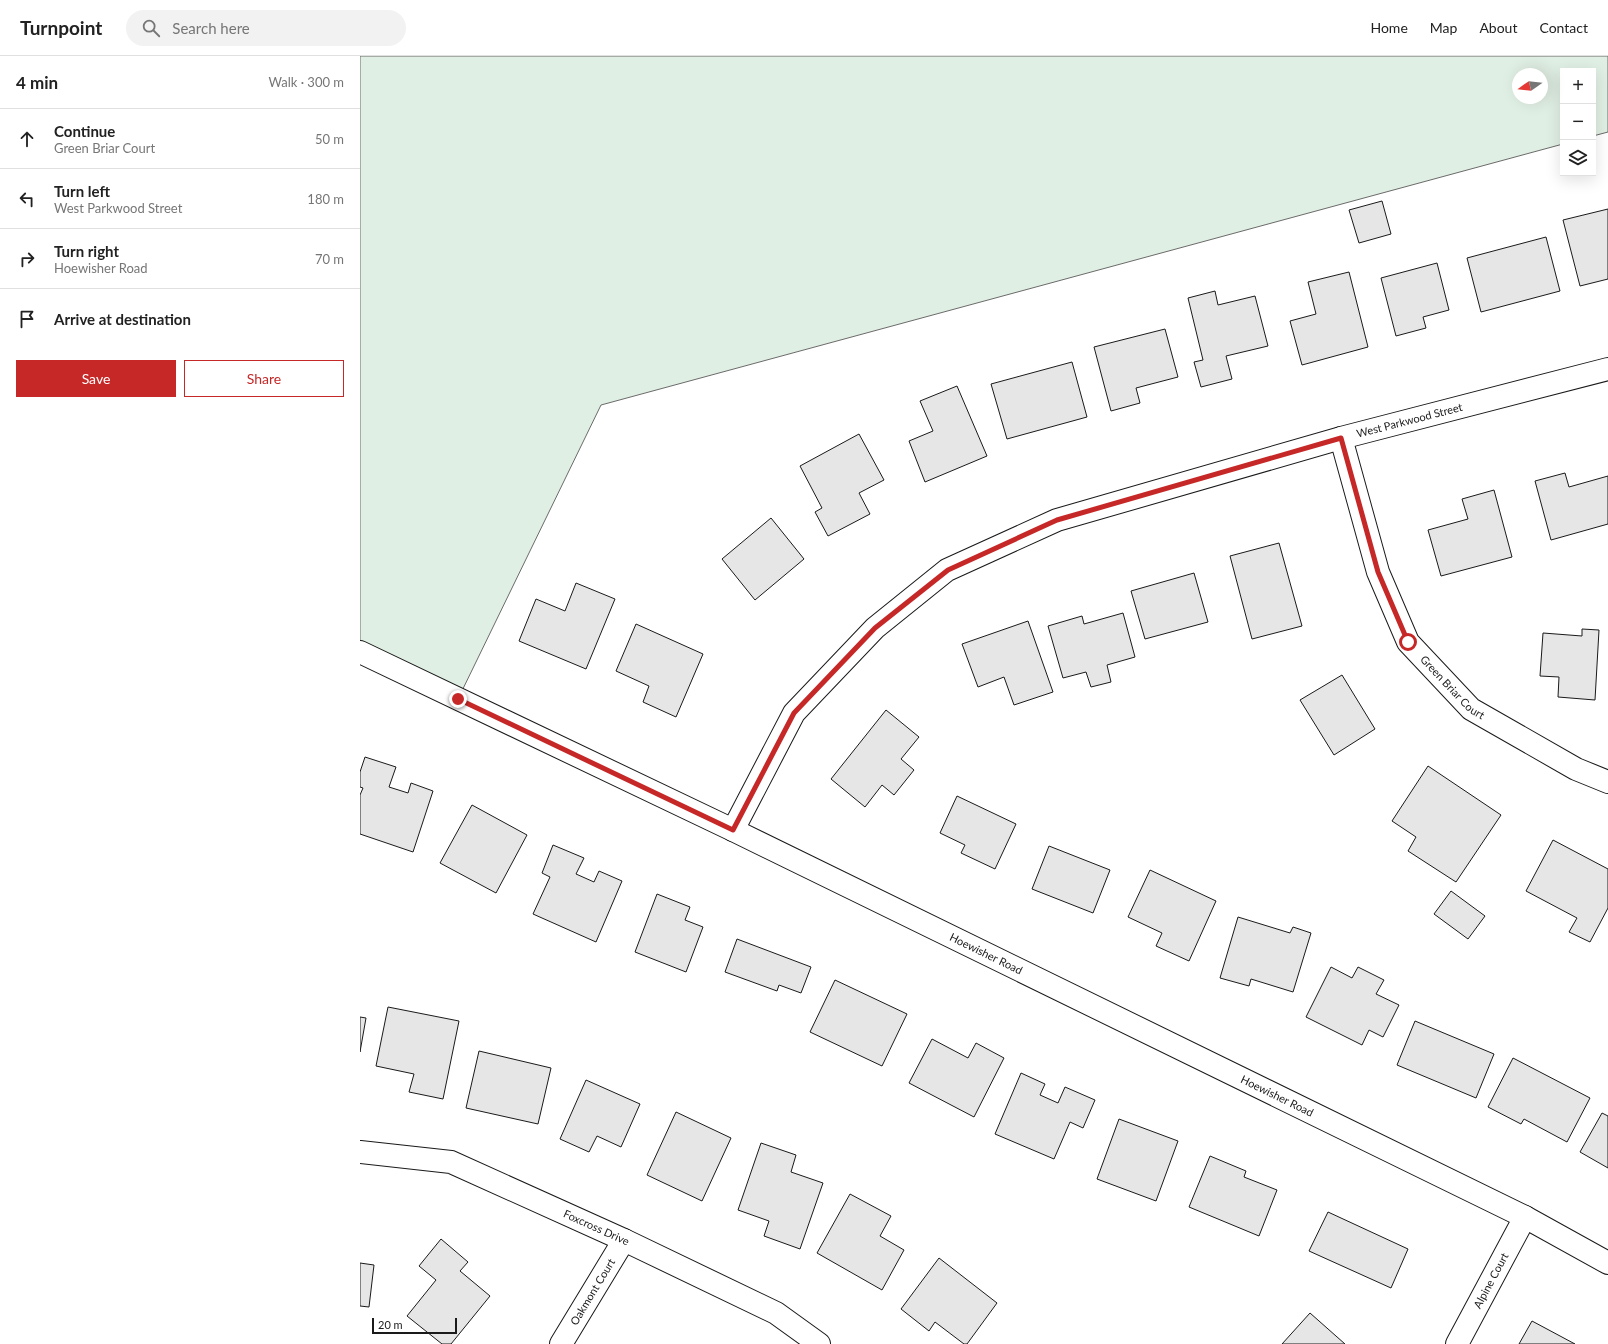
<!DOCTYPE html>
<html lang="en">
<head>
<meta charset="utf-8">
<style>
	body { margin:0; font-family:Lato,sans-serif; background:#f2f2f2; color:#222 }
	.controls { position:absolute; right:12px; top:12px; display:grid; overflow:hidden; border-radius:0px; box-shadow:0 4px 16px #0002 }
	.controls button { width:36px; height:36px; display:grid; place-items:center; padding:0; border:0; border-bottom:1px solid #e0e0e0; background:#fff; color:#222; font:20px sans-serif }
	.compass { position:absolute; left:1152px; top:12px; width:36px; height:36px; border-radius:50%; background:#fff; box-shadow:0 4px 16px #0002; rotate:256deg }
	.scale { position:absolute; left:12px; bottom:10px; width:85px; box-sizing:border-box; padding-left:4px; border:2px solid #1a1a1a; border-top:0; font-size:11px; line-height:14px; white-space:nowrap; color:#1a1a1a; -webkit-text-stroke:3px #fff; paint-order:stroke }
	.stop { position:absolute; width:12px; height:12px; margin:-9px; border:3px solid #c62828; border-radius:50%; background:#fff }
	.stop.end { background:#c62828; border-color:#fff; box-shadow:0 1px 4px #0008 }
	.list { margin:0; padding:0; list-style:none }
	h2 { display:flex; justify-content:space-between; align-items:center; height:52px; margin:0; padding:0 16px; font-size:17px }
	h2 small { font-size:13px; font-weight:400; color:#767676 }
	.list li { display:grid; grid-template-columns:26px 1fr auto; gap:12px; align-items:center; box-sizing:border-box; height:60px; padding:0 16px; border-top:1px solid #e0e0e0 }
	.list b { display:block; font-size:15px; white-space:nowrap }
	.list p { margin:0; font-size:13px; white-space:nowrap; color:#767676 }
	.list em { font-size:13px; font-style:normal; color:#767676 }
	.actions { display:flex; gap:8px; padding:12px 16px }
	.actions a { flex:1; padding:9px 0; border:1px solid #c62828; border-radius:0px; text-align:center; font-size:14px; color:#c62828 }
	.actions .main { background:#c62828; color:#fff }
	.icon { flex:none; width:22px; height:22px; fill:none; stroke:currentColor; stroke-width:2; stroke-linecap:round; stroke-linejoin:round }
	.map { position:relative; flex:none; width:1248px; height:1288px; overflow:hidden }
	header { display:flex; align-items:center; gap:24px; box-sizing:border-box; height:56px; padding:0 20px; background:#fff; border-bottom:1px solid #e0e0e0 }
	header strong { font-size:19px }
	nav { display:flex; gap:22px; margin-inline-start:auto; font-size:14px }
	.search { width:280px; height:36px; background:#f2f2f2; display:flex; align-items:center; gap:10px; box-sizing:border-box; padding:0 14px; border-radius:22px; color:#767676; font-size:15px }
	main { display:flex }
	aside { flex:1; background:#fff }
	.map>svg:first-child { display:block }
	.green { fill:#e0efe3; stroke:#6a6a6a; fill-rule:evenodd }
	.building { fill:#e6e6e6; stroke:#1a1a1a }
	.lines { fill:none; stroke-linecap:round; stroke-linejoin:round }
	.minor-casing { stroke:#1a1a1a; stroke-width:24 }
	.minor { stroke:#fff; stroke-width:22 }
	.route { stroke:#c62828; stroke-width:5 }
	.labels { text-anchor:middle; stroke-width:3; stroke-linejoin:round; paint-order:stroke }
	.street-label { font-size:11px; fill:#1a1a1a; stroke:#fff }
</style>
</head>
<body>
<header>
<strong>Turnpoint</strong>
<div class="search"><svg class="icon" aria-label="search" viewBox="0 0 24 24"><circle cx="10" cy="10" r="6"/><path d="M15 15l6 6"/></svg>Search here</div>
<nav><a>Home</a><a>Map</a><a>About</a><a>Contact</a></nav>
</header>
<main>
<aside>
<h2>4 min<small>Walk · 300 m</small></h2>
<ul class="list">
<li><svg class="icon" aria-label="ahead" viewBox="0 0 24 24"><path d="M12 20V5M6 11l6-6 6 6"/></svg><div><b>Continue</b><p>Green Briar Court</p></div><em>50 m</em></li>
<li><svg class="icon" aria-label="left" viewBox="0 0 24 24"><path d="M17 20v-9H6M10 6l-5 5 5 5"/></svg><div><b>Turn left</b><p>West Parkwood Street</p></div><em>180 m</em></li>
<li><svg class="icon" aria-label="right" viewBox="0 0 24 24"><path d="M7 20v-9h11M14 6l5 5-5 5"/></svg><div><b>Turn right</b><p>Hoewisher Road</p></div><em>70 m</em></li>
<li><svg class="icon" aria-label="arrive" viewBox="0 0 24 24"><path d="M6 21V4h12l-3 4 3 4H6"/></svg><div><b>Arrive at destination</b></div></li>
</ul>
<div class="actions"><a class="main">Save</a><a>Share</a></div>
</aside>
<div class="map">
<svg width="1248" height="1288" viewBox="0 0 1248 1288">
	<rect width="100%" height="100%" fill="#fff"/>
	<path class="green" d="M0 0H1248V76L1233 80V15H1203V88L241 349 98 643 0 596ZM1158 18H1182V42H1158Z"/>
	<path class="building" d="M1022 145 1031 178 999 187 989 154Z
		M1248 153V223L1220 230 1203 164Z
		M1186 181 1200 235 1121 256 1107 202Z
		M1077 207 1089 254 1063 261 1066 272 1036 280 1021 222Z
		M989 216 1008 291 942 309 930 265 956 258 948 226Z
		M855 235 858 249 895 240 908 290 866 300 872 323 841 331 834 306 843 304 828 242Z
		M805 273 818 321 776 332 780 347 751 355 734 291Z
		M712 306 727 361 647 383 631 328Z
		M597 330 627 400 565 426 549 385 573 375 560 345Z
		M499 378 524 424 499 437 510 458 468 480 455 456 462 452 440 410Z
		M1205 417 1209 431 1248 420V468L1191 484 1175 425Z
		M1134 434 1152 501 1081 520 1068 474 1108 463 1102 443Z
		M411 462 444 503 395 544 362 503Z
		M919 487 942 570 892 583 870 500Z
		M834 517 848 566 785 583 771 535Z
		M216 527 255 543 226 613 159 585 176 543 205 555Z
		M763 557 775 601 747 609 751 626 731 631 726 616 703 622 688 570 722 560 724 568Z
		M668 565 693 636 654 649 644 621 618 631 602 588Z
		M276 568 343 598 316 661 283 646 289 630 256 615Z
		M1222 573 1239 574 1235 644 1198 641 1199 621 1180 620 1183 577 1222 580Z
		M982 619 1015 673 974 699 940 644Z
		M526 654 559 681 541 703 554 714 534 739 522 729 505 751 471 723Z
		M5 701 36 711 29 731 48 737 51 727 73 735 53 796 0 778V739L3 732 0 731V716Z
		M1068 710 1141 759 1096 826 1048 795 1056 781 1032 765Z
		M597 740 656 768 635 813 601 797 605 789 580 777Z
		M112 749 167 779 136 837 80 807Z
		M1193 784 1248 813V852L1230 886 1209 876 1217 862 1166 835Z
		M193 789 224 802 216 818 234 826 239 815 262 825 236 886 173 858 190 821 182 817Z
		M689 790 750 814 733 857 672 833Z
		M790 814 856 845 829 905 796 890 802 877 768 861Z
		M1091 835 1125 860 1108 883 1074 858Z
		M297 838 330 851 325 864 343 871 326 916 275 896Z
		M878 861 930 877 933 871 951 877 933 936 891 923 889 930 860 922Z
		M377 883 451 911 441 937 419 929 417 935 365 916Z
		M971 911 992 922 998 911 1024 924 1016 938 1039 949 1023 981 1009 974 1002 989 946 961Z
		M475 924 547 958 522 1010 450 976Z
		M28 951 99 965 83 1043 49 1036 54 1018 16 1010Z
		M0 961 6 962 0 996Z
		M1055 965 1134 998 1116 1042 1037 1009Z
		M572 983 608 1002 616 987 644 1002 614 1061 549 1027Z
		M119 995 191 1012 178 1068 106 1052Z
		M1153 1002 1230 1042 1207 1086 1164 1063 1161 1068 1128 1051Z
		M661 1017 685 1028 680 1039 698 1047 705 1031 735 1044 723 1072 710 1066 694 1103 635 1078Z
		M226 1024 280 1048 261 1091 237 1080 229 1096 200 1083Z
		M316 1056 371 1082 342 1145 287 1119Z
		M1242 1057 1248 1060V1112L1220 1096Z
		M759 1063 818 1085 796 1145 737 1123Z
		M401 1087 436 1099 431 1116 463 1127 440 1193 404 1180 409 1165 378 1154Z
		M850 1100 886 1115 884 1121 917 1134 899 1180 829 1151Z
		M490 1138 531 1160 520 1180 544 1194 522 1234 457 1197Z
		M968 1156 1048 1193 1031 1232 949 1195Z
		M81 1183 108 1206 100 1215 130 1240 91 1288H82L47 1260 76 1224 59 1210Z
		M579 1202 637 1247 607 1288H604L575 1266 569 1275 541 1253Z
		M0 1207 14 1209 9 1251 0 1250Z
		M950 1257 985 1288H922Z
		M1172 1265 1215 1288H1159Z"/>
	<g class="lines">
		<defs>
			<g id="minor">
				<path id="s1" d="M981 382 1018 516 1048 586 1111 653 1216 713 1248 726"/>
				<path id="s2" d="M0 596 373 774 1165 1161 1248 1207"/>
				<path id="s3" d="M373 774 434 657 515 572 587 514 697 464 981 382 1248 313"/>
				<path id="s4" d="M0 1096 91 1106 264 1184 416 1257 459 1288"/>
				<path id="s5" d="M201 1288 264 1184"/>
				<path id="s6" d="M1097 1288 1165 1161"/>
			</g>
		</defs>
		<use href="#minor" class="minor-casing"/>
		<use href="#minor" class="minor"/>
	</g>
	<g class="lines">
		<path class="route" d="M98 643 373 774 434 657 515 572 588 514 697 464 981 382 1018 516 1048 586"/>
	</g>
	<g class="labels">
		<g class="street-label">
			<text dy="4" stroke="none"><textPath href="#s3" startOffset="829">West Parkwood Street</textPath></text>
			<text dy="4" stroke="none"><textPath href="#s1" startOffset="279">Green Briar Court</textPath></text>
			<text dy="4" stroke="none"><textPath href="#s2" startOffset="695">Hoewisher Road</textPath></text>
			<text dy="4" stroke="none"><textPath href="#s2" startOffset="1019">Hoewisher Road</textPath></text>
			<text dy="4" stroke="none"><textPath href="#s4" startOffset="251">Foxcross Drive</textPath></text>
			<text dy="4" stroke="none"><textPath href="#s6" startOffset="72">Alpine Court</textPath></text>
			<text dy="4" stroke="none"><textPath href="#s5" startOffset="61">Oakmont Court</textPath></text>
		</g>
	</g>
</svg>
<div class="controls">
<button>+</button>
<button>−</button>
<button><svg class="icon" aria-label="layers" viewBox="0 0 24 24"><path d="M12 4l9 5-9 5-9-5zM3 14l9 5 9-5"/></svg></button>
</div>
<svg class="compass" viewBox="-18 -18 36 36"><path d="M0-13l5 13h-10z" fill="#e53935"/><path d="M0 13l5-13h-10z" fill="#767676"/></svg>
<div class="scale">20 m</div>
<div class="stop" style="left:1048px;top:586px"></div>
<div class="stop end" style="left:98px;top:643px"></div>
</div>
</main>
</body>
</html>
